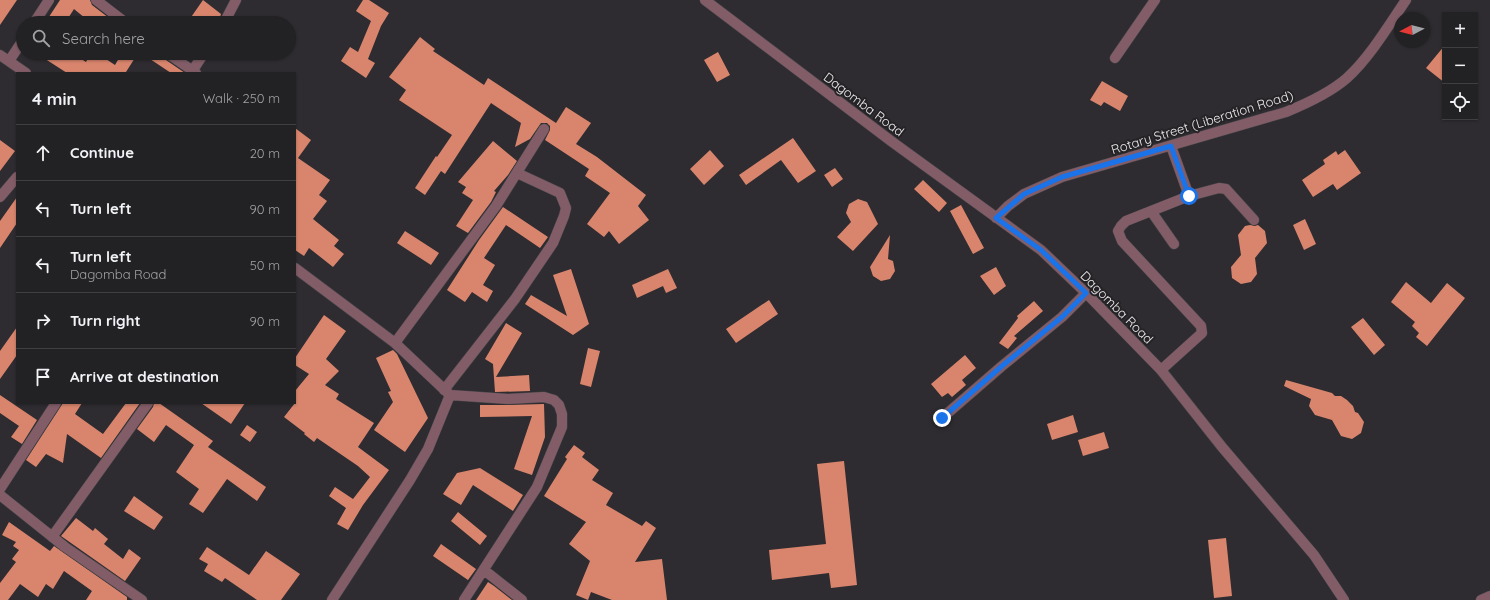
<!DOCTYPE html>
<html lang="en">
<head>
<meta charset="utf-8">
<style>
	body { margin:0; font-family:Quicksand,sans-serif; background:#2e2e31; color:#f1f3f6 }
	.controls { position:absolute; right:12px; top:12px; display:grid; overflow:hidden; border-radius:0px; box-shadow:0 1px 3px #0004 }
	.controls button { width:36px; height:36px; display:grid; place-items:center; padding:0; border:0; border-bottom:1px solid #3f3e41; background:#222124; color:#f1f3f6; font:20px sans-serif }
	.compass { position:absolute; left:1394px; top:12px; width:36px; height:36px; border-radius:50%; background:#222124; box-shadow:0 1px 3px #0004; rotate:263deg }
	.stop { position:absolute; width:12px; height:12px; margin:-9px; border:3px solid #1a73e8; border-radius:50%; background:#fff }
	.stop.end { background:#1a73e8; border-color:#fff; box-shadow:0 1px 4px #0008 }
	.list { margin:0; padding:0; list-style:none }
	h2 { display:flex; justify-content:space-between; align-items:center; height:52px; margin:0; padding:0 16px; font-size:17px }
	h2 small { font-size:13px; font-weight:400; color:#a2a3a6 }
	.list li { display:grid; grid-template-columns:26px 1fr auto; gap:12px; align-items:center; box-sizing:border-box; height:56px; padding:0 16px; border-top:1px solid #3f3e41 }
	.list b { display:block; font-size:15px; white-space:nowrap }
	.list p { margin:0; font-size:13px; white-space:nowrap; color:#a2a3a6 }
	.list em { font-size:13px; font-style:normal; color:#a2a3a6 }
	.icon { flex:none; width:22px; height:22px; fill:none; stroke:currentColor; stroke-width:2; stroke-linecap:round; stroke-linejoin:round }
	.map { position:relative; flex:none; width:1490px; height:600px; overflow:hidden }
	.search { position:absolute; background:#222124; box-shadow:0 1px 3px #0004; left:16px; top:16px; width:280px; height:44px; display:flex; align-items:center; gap:10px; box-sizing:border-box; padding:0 14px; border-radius:22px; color:#a2a3a6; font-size:15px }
	.panel { position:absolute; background:#222124; box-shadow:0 1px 3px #0004; left:16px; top:72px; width:280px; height:332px; border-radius:0px }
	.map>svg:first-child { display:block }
	.building { fill:#d9856d }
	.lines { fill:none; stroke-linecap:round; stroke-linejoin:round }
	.minor-casing { stroke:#49474a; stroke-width:11 }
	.minor { stroke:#825d68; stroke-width:10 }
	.route { stroke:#1a73e8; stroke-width:5 }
	.labels { text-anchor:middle; stroke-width:4; stroke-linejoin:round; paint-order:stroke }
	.street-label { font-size:13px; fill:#ecebed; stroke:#252326 }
</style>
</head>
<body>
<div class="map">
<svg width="1490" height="600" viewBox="0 0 1490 600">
	<rect width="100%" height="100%" fill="#2e2c30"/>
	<path class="building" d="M0 0H17L0 25Z
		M60 0H90L92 5 109 18 105 23H91L74 9 65 23H45Z
		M203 0 221 14 218 23H187Z
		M363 0H369L389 13 381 26 368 59 375 63 366 78 341 61 350 47 358 52 371 21 356 11Z
		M420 37 435 49 433 51 484 85 488 78 556 123 566 107 591 123 576 144 597 157 646 195 638 206 649 220 619 244 609 231 604 237 587 224 610 193 585 176 589 169 545 140 550 130V126L547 123H541L530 139 515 147 521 123 491 103 445 174 441 171 425 195 415 188 436 156 437 157 452 135 399 100 406 90 389 77Z
		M1445 45V83L1426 68Z
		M718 52 730 75 717 82 704 60Z
		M36 53H72L86 62 91 53H97L115 65 122 53H138L126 72 128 73H67Z
		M141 53H161L163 58 185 73H171Z
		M178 53H191L187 59Z
		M1102 81 1128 96 1120 111 1104 102 1101 106 1090 100Z
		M295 128 311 140 298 158 330 180 319 195 327 201 313 219 339 240 334 246 344 254 333 267 309 248 304 256 295 250Z
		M793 138 816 171 798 183 781 160 746 185 739 175Z
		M0 140 15 151 0 171Z
		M493 141 517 161 508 175 494 191 496 192 491 202 468 233 456 226 473 200 462 193 466 187 458 182Z
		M710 150 724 166 704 185 690 169Z
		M1345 150 1361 173 1337 190 1333 184 1313 197 1302 180 1325 164 1323 160 1336 151 1338 155Z
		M835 168 843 179 832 187 824 175Z
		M923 180 947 203 939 212 914 189Z
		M17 197V223L0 248V221Z
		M858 199 867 202 878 224 853 251 837 237 851 222 846 213 849 204Z
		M961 205 984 248 973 254 950 211Z
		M503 207 548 237 540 248 506 225 484 258 495 265 483 285 493 291 487 302 472 292 465 302 447 290 479 240Z
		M1305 219 1316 244 1304 250 1293 225Z
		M1250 225 1255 226 1258 225 1265 231 1267 243 1255 258 1257 274 1251 282 1241 284 1232 278 1231 267 1241 255 1238 235 1245 226Z
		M405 231 439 253 431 265 397 243Z
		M890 235 888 259 893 261 895 271 890 279 881 281 873 276 870 267Z
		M996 267 1006 286 994 295 980 276Z
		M571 269 589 324 573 335 525 304 531 295 567 316 553 275Z
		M668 269 677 288 666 293 663 286 637 298 632 285Z
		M1406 282 1431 303 1447 283 1465 298 1427 346 1416 337 1419 333 1412 326 1415 322 1391 302Z
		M769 300 778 314 736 343 726 329Z
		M1034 301 1043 311 1014 336 1017 338 1008 349 999 343 1018 318 1017 316Z
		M324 315 346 331 326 359 339 371 325 385 339 394 336 399 374 423 358 447 389 470 363 505 348 530 337 524 346 508 329 496 335 487 353 499 370 477 358 466 317 438 314 442 304 434 305 433 284 417 295 403V391L309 374 295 365V358Z
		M1363 318 1385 345 1374 355 1351 327Z
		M506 323 522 333 496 377 529 375 530 391 495 392 493 364 485 359Z
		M17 327V355L0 379V351Z
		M588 348 600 351 591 387 580 384Z
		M393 350 397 354 428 418 405 452 374 430 393 402 388 392 391 391 376 358Z
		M965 355 976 368 962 380 966 385 952 397 948 393 942 397 931 384Z
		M1286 380 1332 393 1335 396H1341L1347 400 1353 406 1355 412 1358 413 1364 422 1361 433 1352 439 1341 436 1332 420 1315 415 1309 406 1311 399 1284 386Z
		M0 395 37 420 22 444 11 437 19 426 0 413Z
		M63 403H82L75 414 103 434 126 403H140L101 458 67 434 63 463 46 454 36 467 26 460Z
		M154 403H159L213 441 208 447 266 487 257 501 227 479 203 513 189 504 199 489 176 472 194 445 166 425 154 442 137 429 153 407Z
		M201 403H245L231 424Z
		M544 404 545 437 532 475 514 469 532 416 480 417V405H508Z
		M1073 415 1078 432 1052 440 1047 424Z
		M247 425 257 432 250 442 240 435Z
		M1104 432 1109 448 1083 456 1078 440Z
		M574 445 585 453 582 457 599 470 592 480 613 493 606 505 642 526 646 521 656 528 635 562 662 559 667 600H612L591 592 588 600 576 595 590 561 569 544 586 522 544 496 567 459 565 457Z
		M844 461 857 585 831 588 829 573 772 580 769 550 826 544 817 464Z
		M480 468 523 495 513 511 473 485 461 505 443 494 457 473Z
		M134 496 163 517 154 530 124 511Z
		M458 512 487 536 480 545 451 521Z
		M76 518 93 531 95 528 108 539 104 544 123 559 129 549 141 558 125 581 61 536Z
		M9 522 50 551 54 546 127 597V600H86L92 591 64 571 53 589 46 584 38 597 20 584 8 600H0V583L16 562 12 559 19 550 13 546 16 542 2 535Z
		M1226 538 1232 596 1214 598 1208 540Z
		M441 544 476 569 468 580 433 556Z
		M207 547 249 575 266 551 300 574 281 600H257L225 578 222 582 204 571 208 564 199 559Z
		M488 582 494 586 512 600H476Z"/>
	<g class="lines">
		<defs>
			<path id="minor" d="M96 0 126 23
				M705 0 891 141 1041 250 1086 293 1161 370 1222 447 1314 555 1344 600
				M34 23 49 0
				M224 23 236 0
				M167 53 196 73
				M0 55 26 73
				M1115 58 1155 0
				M9 61 23 40
				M193 70 204 53
				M1189 196 1219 188 1226 189 1254 220
				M0 197 17 177
				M1151 211 1174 244
				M996 218 1008 206 1024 194 1062 177 1286 112C1308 103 1330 93 1347 78 1370 57 1389 25 1406 0
				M295 268 395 343 450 395 428 449 410 480 332 600
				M395 343 496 206 544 129
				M1161 370 1202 333 1201 326 1122 241 1118 231 1121 226 1126 221 1189 196 1171 146
				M444 390 515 299 553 243 564 216 566 208 560 193 517 173
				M450 395 508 399 544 397 554 400 559 405 562 414V427L537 487 464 600
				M942 418 1002 366 1062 317 1086 293
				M0 489 56 403
				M0 495 65 547 142 600
				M52 537 148 403
				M484 570 522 600
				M1481 600 1490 596"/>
		</defs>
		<use href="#minor" class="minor-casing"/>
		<use href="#minor" class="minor"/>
	</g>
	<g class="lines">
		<path class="route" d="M942 418 1002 366 1062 317 1086 293 1041 250 996 218 1024 194 1062 177 1171 146 1189 196"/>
	</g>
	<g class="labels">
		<g class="street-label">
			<text transform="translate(864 104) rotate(37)" y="5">Dagomba Road</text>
			<text transform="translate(1202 122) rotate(-17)" y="5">Rotary Street (Liberation Road)</text>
			<text transform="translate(1117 307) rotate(45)" y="5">Dagomba Road</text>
		</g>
	</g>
</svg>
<div class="controls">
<button>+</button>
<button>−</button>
<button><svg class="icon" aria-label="locate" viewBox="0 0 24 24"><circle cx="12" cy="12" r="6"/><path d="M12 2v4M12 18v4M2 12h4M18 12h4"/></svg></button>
</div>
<svg class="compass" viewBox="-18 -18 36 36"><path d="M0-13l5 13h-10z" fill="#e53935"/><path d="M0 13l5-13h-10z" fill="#a2a3a6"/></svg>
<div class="stop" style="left:1189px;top:196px"></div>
<div class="stop end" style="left:942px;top:418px"></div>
<div class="search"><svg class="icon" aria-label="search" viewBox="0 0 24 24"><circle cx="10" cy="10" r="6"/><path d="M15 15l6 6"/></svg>Search here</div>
<section class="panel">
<h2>4 min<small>Walk · 250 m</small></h2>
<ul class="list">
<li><svg class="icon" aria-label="ahead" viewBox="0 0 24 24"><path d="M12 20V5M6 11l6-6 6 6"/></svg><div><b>Continue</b></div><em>20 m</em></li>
<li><svg class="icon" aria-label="left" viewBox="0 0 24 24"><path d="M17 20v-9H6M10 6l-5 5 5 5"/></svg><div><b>Turn left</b></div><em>90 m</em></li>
<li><svg class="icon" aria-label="left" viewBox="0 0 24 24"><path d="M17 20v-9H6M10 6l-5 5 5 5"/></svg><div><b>Turn left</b><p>Dagomba Road</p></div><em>50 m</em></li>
<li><svg class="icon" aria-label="right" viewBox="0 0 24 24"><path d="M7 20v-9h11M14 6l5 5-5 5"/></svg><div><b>Turn right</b></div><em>90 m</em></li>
<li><svg class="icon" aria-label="arrive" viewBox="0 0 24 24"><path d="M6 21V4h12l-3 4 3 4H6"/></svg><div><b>Arrive at destination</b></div></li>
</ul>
</section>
</div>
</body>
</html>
